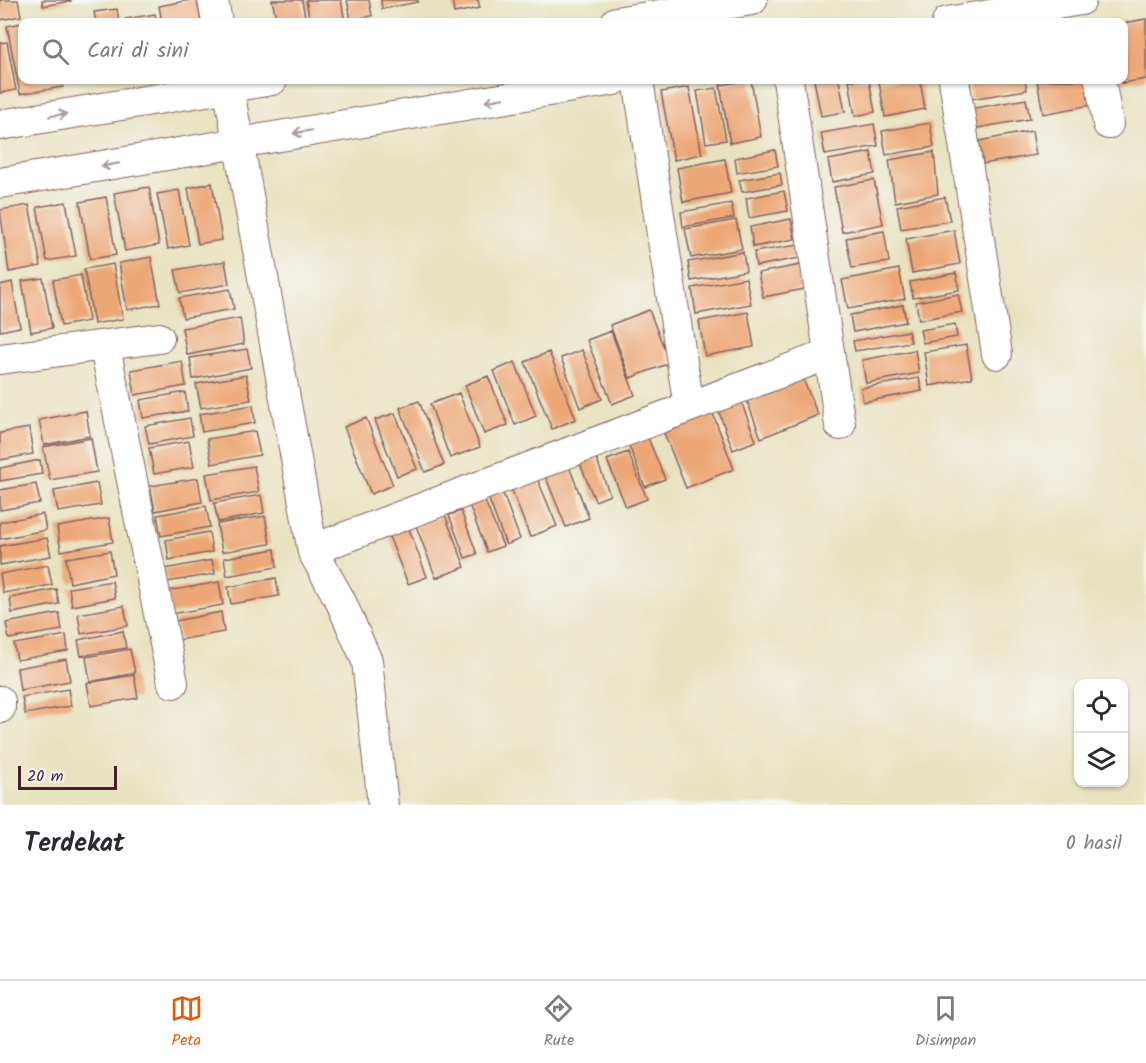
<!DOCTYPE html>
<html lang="id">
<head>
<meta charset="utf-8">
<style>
	body { margin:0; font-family:Kalam,sans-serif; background:#f2f2f3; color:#2b2b33 }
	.controls { position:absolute; right:18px; bottom:18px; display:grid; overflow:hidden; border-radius:12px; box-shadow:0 2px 4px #0004 }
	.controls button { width:54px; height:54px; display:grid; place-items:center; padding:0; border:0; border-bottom:2px solid #e1e1e2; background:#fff; color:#2b2b33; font:30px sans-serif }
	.scale { position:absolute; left:18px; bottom:15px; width:99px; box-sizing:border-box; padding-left:6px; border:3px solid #4a1f2b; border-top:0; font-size:16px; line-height:21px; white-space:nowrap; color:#4a1f2b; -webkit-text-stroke:4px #f6f6f2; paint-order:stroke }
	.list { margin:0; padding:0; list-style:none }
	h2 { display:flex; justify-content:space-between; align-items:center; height:78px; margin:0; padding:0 24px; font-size:26px }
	h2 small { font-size:20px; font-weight:400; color:#7c7c81 }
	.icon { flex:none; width:33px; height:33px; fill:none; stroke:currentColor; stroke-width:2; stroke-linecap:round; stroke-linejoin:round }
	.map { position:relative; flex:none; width:1146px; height:805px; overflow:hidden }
	.search { position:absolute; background:#fff; box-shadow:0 2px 4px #0004; left:18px; right:18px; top:18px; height:66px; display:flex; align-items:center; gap:15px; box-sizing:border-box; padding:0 21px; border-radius:12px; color:#7c7c81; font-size:22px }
	.sheet { height:174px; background:#fff }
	nav { display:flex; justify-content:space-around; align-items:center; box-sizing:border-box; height:84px; border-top:2px solid #e1e1e2; background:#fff; font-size:16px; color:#7c7c81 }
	nav a { display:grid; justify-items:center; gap:3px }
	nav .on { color:#ea580c }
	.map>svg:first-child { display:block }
	.building { fill:#eda777 }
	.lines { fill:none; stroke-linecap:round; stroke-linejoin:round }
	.street-casing { stroke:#826360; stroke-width:32 }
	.street { stroke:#fff; stroke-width:30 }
	.oneway { stroke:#ae9aa0 }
</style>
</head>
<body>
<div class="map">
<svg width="1146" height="805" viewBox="0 0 1146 805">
	<rect width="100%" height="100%" fill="#f6f6f2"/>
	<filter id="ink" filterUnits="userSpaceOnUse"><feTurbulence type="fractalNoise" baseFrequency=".0167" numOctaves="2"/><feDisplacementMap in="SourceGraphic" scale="12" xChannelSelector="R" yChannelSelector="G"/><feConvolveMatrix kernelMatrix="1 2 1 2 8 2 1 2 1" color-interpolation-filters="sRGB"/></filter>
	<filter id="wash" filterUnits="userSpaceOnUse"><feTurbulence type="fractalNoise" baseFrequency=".008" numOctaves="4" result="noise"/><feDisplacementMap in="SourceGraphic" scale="24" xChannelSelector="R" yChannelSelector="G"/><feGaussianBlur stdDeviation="1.35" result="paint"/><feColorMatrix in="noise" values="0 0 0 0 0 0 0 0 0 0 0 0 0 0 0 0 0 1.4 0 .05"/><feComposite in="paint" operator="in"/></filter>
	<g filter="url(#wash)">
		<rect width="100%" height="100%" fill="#e9e2c1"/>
		<g id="blocks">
			<path class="building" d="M0 0H18L21 16 0 20Z
				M42 0H71V1L43 6Z
				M190 0H197L201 22H162L159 6Z
				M272 0H302L306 22H277Z
				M306 0H341L345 22H310Z
				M347 0H369L372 16 351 20Z
				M381 0H418V2L382 9Z
				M452 0H478L480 8 454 13Z
				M117 9 119 22H96L94 12Z
				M155 14 157 22H126L125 19Z
				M1146 19V79L1122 83 1124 23Z
				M22 23V80H61L63 87 20 94 7 26Z
				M7 42 16 90 0 93V43Z
				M751 80 761 137 730 143 720 85Z
				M814 80H839L845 112 821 116Z
				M849 80H869L875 112 855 116Z
				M891 80H920L925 109 885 117 879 82Z
				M968 80H1025L1027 90 971 99Z
				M1037 80H1088L1092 105 1043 114Z
				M689 87 702 154 674 160 661 92Z
				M716 88 726 140 706 143 697 91Z
				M1026 99 1030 119 972 129 969 109Z
				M930 123 934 147 886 155 882 131Z
				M874 124 878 146 825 155 821 133Z
				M1032 131 1036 155 983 164 979 141Z
				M775 150 778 166 737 173 735 158Z
				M871 152 875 174 832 182 828 160Z
				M934 152 938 194 895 202 889 160Z
				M725 159 731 193 683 202 677 168Z
				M780 173 782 185 742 192 739 180Z
				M874 180 883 224 842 232 834 187Z
				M212 183 222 240 198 244 188 188Z
				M149 187 159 245 125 251 114 193Z
				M179 190 189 245 168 249 157 194Z
				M784 191 788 211 749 218 746 198Z
				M106 197 116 255 90 259 80 202Z
				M945 197 950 221 901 229 897 206Z
				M66 202 76 256 47 261 37 207Z
				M731 203 734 218 683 227 681 212Z
				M29 205 41 266 9 272 0 210Z
				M791 219 795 239 753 247 750 227Z
				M736 220 742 249 691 258 685 229Z
				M954 230 960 264 912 273 906 239Z
				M884 231 889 262 852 268 846 238Z
				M798 245 800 258 756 266 754 252Z
				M743 252 746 271 691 281 688 262Z
				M151 257 160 304 127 310 119 263Z
				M225 261 229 284 180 293 175 270Z
				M113 264 123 319 94 324 84 269Z
				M806 264 810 288 763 297 758 273Z
				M899 269 905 299 848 309 842 280Z
				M956 273 959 290 913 298 910 282Z
				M81 275 89 321 61 326 53 280Z
				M43 278 52 328 31 332 22 281Z
				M746 278 751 304 696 314 692 288Z
				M12 282 20 327 0 331V285Z
				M230 289 234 309 183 318 179 298Z
				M958 294 962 312 919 320 916 302Z
				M903 305 906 322 853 332 850 315Z
				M649 310 670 363 630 378 610 325Z
				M748 312 754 347 705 356 699 321Z
				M240 318 244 344 187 355 182 328Z
				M955 324 957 337 923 343 920 330Z
				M611 331 635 395 612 404 587 340Z
				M908 331 911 342 855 351 853 341Z
				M966 345 972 378 929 386 924 352Z
				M247 349 251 368 193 379 190 358Z
				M582 350 602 399 580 408 561 358Z
				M915 350 919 373 866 383 862 360Z
				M549 352 576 419 552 429 525 362Z
				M182 361 186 386 135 395 131 370Z
				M515 362 536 416 515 425 494 371Z
				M246 375 251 400 201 408 196 384Z
				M488 376 508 425 484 434 465 385Z
				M919 378 922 391 863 402 861 388Z
				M803 379 818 415 761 438 747 401Z
				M185 392 188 411 143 418 140 400Z
				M459 393 480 447 450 458 430 404Z
				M419 401 444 465 425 472 400 408Z
				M741 401 756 441 733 450 718 410Z
				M253 405 255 423 202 432 199 414Z
				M86 411 90 436 44 445 39 420Z
				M395 413 417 469 397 476 375 420Z
				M713 414 734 469 686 488 664 433Z
				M190 418 193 436 149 444 145 426Z
				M366 418 393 485 371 494 344 427Z
				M29 428 33 454 0 460V433Z
				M255 431 260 455 212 464 207 439Z
				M91 438 97 472 50 480 43 447Z
				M648 438 665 479 645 487 629 446Z
				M189 441 194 467 154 474 149 448Z
				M628 452 647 499 626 507 607 460Z
				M595 455 610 495 595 501 579 461Z
				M566 459 589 518 566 527 542 468Z
				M40 460 42 474 0 481V468Z
				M254 466 259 492 211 500 206 474Z
				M198 478 202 502 155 511 150 486Z
				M537 478 557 526 530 537 511 488Z
				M97 483 101 505 58 512 54 491Z
				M36 484 40 503 0 510V490Z
				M502 491 520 539 506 545 488 497Z
				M261 495 264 513 218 522 214 503Z
				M483 496 503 546 487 552 468 502Z
				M206 506 210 527 161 536 157 515Z
				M461 511 477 554 465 558 449 515Z
				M43 514 46 530 0 539V522Z
				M445 515 465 567 436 578 416 526Z
				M265 516 270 544 222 552 217 524Z
				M109 518 113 542 61 551 57 527Z
				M408 526 427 577 408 584 388 534Z
				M209 532 212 552 169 560 166 540Z
				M47 538 51 556 0 565V546Z
				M275 549 277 567 227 576 224 558Z
				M110 551 114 574 70 583 66 558Z
				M212 560 215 574 167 582 164 569Z
				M48 565 52 585 3 593 0 574Z
				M276 578 279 596 231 604 228 587Z
				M112 581 115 598 72 606 69 588Z
				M219 582 223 605 171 614 167 591Z
				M56 589 59 604 12 613 10 598Z
				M124 606 128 626 81 634 78 614Z
				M221 612 224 632 179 640 175 621Z
				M59 613 62 630 9 639 6 623Z
				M123 631 126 648 81 656 78 640Z
				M66 635 68 651 17 660 14 644Z
				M130 649 135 673 90 682 86 657Z
				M66 659 70 681 20 690 17 668Z
				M134 675 138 698 91 706 87 683Z
				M68 689 71 706 25 714 22 697Z"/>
		</g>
	</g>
	<g filter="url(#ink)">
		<use href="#blocks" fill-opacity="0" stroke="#826360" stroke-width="1.5"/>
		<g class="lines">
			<defs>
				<path id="street" d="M213 0 217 22
					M616 22 752 0
					M947 22 1081 0
					M227 80 313 552 340 600 367 661 383 805
					M638 80 689 407
					M788 80 840 425
					M954 80 997 354
					M1100 80 1108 124
					M0 125 272 80
					M0 183 614 80
					M105 347 173 683
					M0 359 159 338
					M313 552 330 543 829 354
					M0 701V708"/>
			</defs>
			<use href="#street" class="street-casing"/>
			<use href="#street" class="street"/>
		</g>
		<defs><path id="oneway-shaft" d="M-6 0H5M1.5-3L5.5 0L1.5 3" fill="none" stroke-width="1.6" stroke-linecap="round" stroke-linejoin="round" transform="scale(1.5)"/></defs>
		<g class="oneway">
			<use href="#oneway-shaft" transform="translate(494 100) rotate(170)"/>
			<use href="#oneway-shaft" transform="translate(58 115) rotate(-9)"/>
			<use href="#oneway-shaft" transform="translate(302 132) rotate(170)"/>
			<use href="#oneway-shaft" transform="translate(110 165) rotate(170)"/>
		</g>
	</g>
</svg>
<div class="controls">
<button><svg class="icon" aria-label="locate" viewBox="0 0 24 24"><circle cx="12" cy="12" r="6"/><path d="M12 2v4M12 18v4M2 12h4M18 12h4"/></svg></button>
<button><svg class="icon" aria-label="layers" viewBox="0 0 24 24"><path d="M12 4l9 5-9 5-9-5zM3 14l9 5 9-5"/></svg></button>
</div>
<div class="scale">20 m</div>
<div class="search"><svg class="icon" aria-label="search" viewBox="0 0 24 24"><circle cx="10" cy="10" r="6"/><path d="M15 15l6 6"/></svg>Cari di sini</div>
</div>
<section class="sheet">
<h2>Terdekat<small>0 hasil</small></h2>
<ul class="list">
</ul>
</section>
<nav>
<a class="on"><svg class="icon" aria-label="map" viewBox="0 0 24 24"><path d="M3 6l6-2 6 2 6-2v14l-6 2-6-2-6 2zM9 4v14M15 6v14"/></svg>Peta</a>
<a><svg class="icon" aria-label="directions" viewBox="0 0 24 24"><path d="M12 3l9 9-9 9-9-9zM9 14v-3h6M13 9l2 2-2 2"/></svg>Rute</a>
<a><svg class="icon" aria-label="saved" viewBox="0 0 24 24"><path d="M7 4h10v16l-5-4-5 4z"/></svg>Disimpan</a>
</nav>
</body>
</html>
